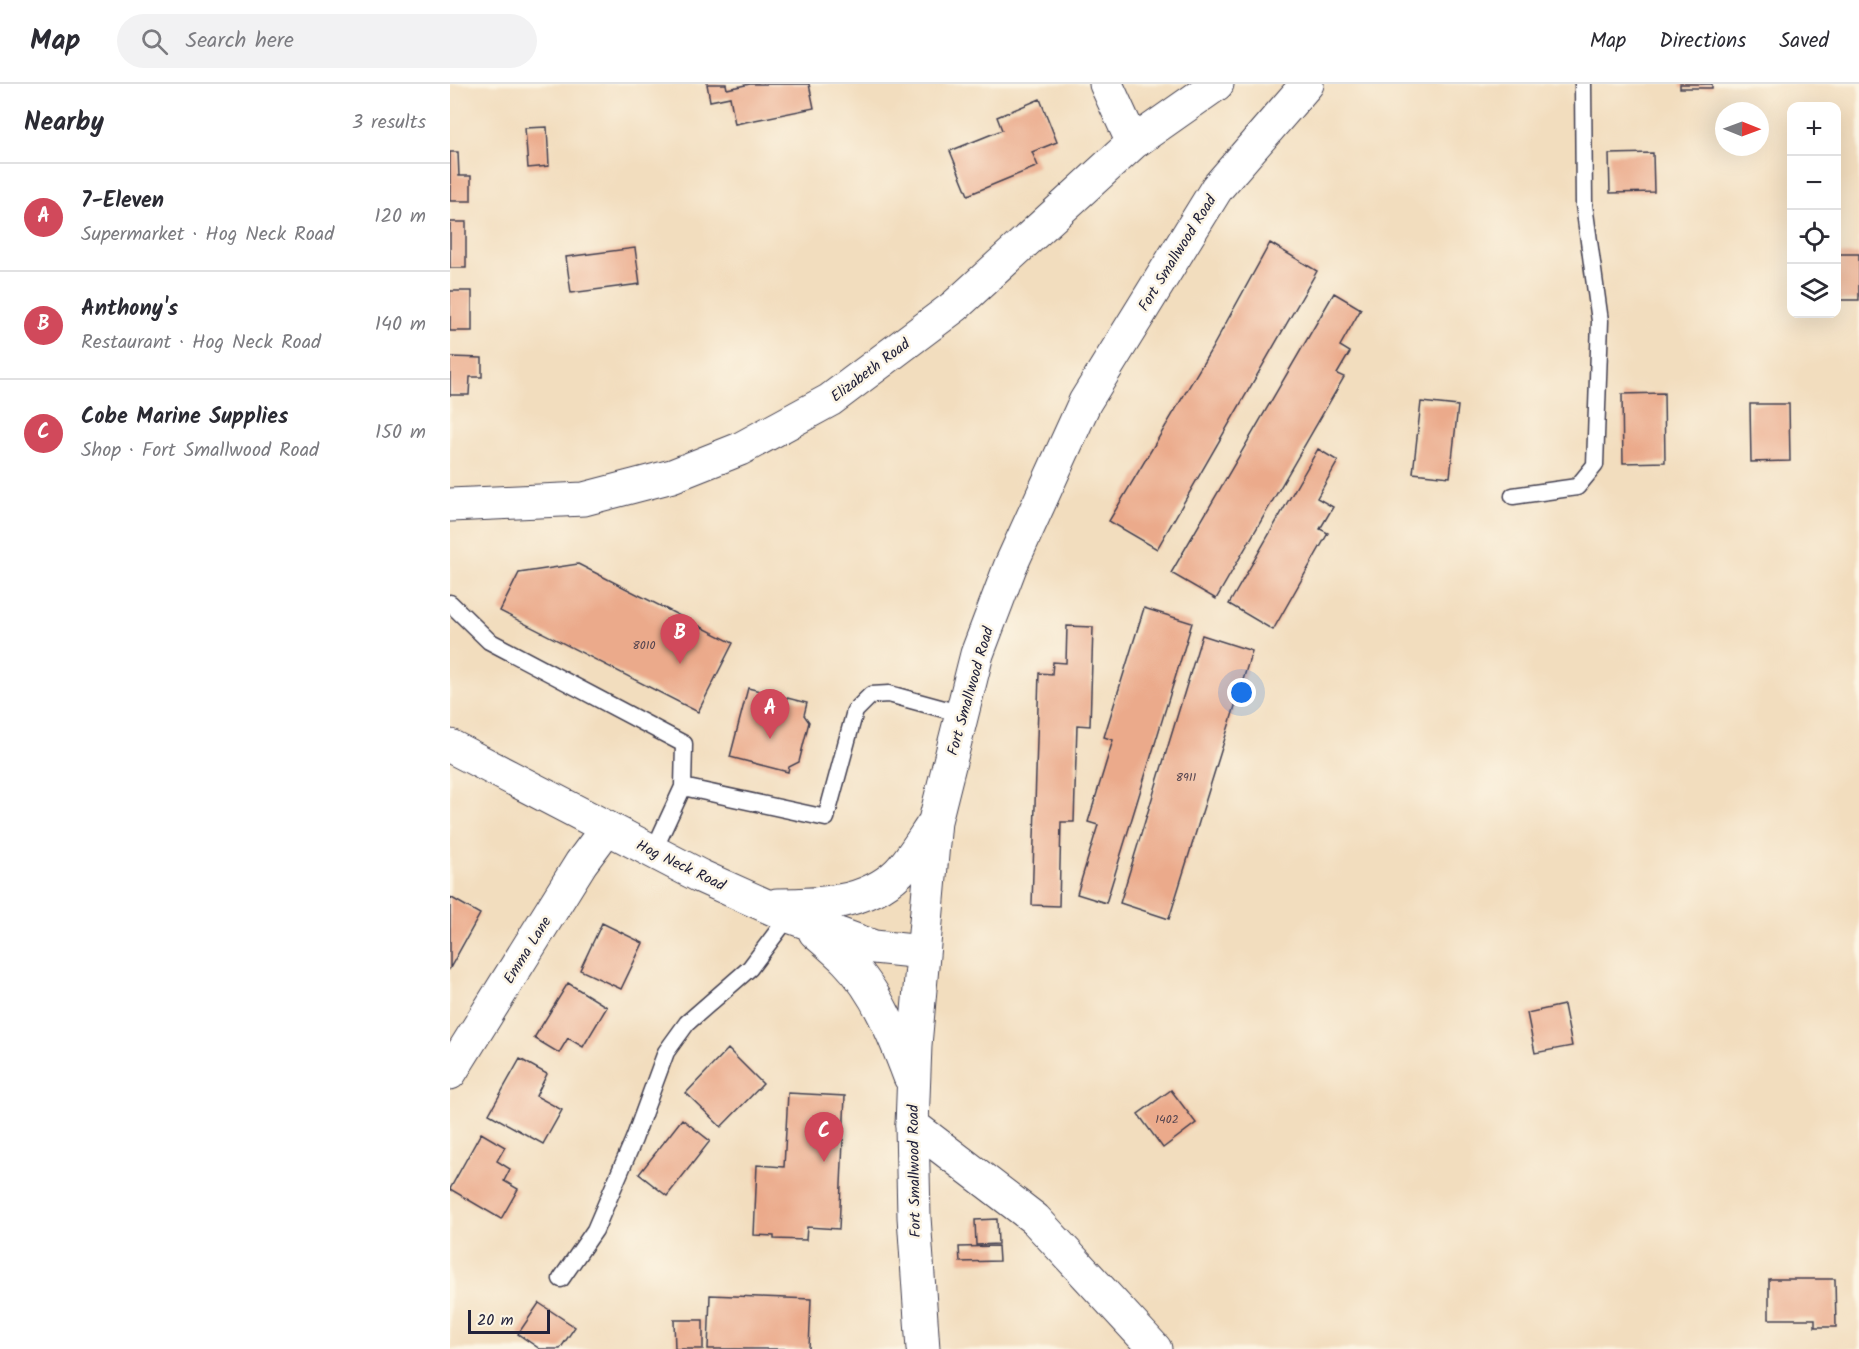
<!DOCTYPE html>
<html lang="en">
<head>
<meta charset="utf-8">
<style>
	body { margin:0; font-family:Kalam,sans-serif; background:#f2f2f3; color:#2b2b33 }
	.controls { position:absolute; right:18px; top:18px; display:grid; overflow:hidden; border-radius:12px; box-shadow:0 6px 24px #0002 }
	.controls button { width:54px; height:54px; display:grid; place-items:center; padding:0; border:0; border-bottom:2px solid #e1e1e2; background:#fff; color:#2b2b33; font:30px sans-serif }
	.compass { position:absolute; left:1265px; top:18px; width:54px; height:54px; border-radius:50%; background:#fff; box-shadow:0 6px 24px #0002; rotate:91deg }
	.scale { position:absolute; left:18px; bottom:15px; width:82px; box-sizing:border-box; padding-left:6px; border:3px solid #22223b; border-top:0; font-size:16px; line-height:21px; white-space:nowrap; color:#22223b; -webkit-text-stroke:4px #fcf5e5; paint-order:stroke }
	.you { position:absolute; left:792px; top:609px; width:21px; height:21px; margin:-15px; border:4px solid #fff; border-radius:50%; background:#1a73e8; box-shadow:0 0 0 9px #1a73e833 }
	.badge { display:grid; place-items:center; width:39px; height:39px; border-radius:50%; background:#d1495b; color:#fff; font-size:20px; font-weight:700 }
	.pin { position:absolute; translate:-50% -50px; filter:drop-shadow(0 2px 3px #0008) }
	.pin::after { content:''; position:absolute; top:32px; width:21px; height:18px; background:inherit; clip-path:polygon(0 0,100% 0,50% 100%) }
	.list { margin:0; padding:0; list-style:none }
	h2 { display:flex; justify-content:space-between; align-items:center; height:78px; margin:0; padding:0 24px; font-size:26px }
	h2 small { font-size:20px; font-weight:400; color:#7c7c81 }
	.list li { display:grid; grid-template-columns:39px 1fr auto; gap:18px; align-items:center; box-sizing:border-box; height:108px; padding:0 24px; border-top:2px solid #e1e1e2 }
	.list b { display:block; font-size:22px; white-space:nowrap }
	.list p { margin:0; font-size:20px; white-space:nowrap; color:#7c7c81 }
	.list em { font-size:20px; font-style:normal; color:#7c7c81 }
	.icon { flex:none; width:33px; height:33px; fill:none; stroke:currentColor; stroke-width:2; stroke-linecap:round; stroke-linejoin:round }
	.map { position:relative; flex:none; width:1409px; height:1265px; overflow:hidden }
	header { display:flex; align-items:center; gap:36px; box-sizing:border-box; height:84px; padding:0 30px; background:#fff; border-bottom:2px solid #e1e1e2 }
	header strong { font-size:28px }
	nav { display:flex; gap:33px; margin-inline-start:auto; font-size:21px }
	.search { width:420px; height:54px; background:#f2f2f3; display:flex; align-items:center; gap:15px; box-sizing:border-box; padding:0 21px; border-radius:33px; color:#7c7c81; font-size:22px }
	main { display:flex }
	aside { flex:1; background:#fff }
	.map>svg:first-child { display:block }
	.building { fill:#ebaa8b }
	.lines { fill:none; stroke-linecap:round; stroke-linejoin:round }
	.service-casing { stroke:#413e4f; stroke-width:19 }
	.minor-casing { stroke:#413e4f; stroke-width:35 }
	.secondary-casing { stroke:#413e4f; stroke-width:35 }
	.service { stroke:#fff; stroke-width:16 }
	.minor { stroke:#fff; stroke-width:33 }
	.secondary { stroke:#fff; stroke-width:33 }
	.labels { text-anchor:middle; stroke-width:5; stroke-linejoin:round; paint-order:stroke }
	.number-label { font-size:12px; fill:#54444f }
	.street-label { font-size:15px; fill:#22223b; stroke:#fcf5e5 }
</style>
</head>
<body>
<header>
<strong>Map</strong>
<div class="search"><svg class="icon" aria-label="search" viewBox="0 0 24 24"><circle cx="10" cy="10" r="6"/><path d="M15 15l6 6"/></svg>Search here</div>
<nav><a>Map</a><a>Directions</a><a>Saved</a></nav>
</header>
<main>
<aside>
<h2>Nearby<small>3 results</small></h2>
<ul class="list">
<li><span class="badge">A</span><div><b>7-Eleven</b><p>Supermarket · Hog Neck Road</p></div><em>120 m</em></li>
<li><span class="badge">B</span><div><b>Anthony's</b><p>Restaurant · Hog Neck Road</p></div><em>140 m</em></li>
<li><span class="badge">C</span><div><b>Cobe Marine Supplies</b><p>Shop · Fort Smallwood Road</p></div><em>150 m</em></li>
</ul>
</aside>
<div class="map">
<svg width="1409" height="1265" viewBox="0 0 1409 1265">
	<rect width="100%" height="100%" fill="#fcf5e5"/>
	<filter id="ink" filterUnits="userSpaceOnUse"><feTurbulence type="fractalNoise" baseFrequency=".0167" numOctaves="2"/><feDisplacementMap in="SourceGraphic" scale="12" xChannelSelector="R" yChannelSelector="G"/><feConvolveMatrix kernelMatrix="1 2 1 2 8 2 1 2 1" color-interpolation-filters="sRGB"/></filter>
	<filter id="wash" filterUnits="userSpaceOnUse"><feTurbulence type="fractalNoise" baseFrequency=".008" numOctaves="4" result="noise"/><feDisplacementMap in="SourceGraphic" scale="24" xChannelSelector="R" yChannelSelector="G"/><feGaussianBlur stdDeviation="1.35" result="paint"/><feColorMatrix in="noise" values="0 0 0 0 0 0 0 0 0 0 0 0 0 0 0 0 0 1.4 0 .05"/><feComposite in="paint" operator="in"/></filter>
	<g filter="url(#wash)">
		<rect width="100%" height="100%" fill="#f2ddbe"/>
		<g id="blocks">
			<path class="building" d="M257 0H276L277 5 300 0H359L364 24 285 40 280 13 260 17Z
				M1230 0H1262V4H1230Z
				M590 15 607 58 582 68 588 82 518 111 500 67 552 46 547 33Z
				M97 43 99 82 78 84 75 44Z
				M0 68H8L9 92H21V117H0Z
				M1203 69 1204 108 1160 109 1159 70Z
				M0 138H16V184H0Z
				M820 159 867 187 707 465 659 437 761 266Z
				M185 164 190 200 121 209 116 173Z
				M1386 170H1409V216H1386Z
				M0 207H22V247H0Z
				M884 209 911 225 890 262 900 268 887 290 894 293 766 515 721 489Z
				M0 273 32 274V293H20L19 311H0Z
				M1214 309 1215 378 1173 379 1172 310Z
				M971 318 1008 322 1000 393 963 389Z
				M1300 320H1339L1340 377 1301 378Z
				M868 365 888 377 867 414 883 423 870 445 878 449 823 546 779 520Z
				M128 480 283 559 248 628 50 527 69 489Z
				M694 524 742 539 656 819 627 810 648 741 638 738 663 656 654 653Z
				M617 542 643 543 640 642 627 641 624 738H611L609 822 582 821 589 589 602 590 603 578 616 579Z
				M752 551 802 567 719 835 670 819Z
				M298 604 357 619 354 631 359 638 349 678 339 683 338 688 280 673Z
				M0 813 30 830 0 884Z
				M152 839 193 859 171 905 130 886Z
				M118 899 157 923 133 963 118 954 109 969 84 954Z
				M1114 921 1122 962 1085 969 1077 929Z
				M278 965 313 1000 271 1043 236 1009Z
				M70 975 97 990 86 1012 112 1026 93 1060 39 1030Z
				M721 1006 746 1039 713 1064 688 1030Z
				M338 1009 395 1012 389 1145 357 1143 356 1156 324 1155V1152L304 1151 307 1081 334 1083Z
				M232 1035 260 1057 217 1112 189 1090Z
				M31 1049 55 1063 47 1077 60 1085 54 1097 68 1105 51 1135 0 1105Z
				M547 1135 548 1160 526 1161 525 1136Z
				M548 1162 549 1177 510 1178 509 1163Z
				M1319 1195H1385L1386 1243H1365V1235H1319Z
				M260 1211 361 1215 359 1265H258Z
				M89 1219 125 1243 110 1265H90L68 1250Z
				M224 1236H253V1265H225Z"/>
		</g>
	</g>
	<g filter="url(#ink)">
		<use href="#blocks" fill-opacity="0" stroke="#413e4f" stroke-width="1.5"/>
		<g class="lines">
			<defs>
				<path id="service" d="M1063 412 1127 403 1145 381 1150 237 1134 121 1133 0
					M0 519 39 557 234 660 233 703 203 768
					M233 703 376 734 405 627 421 611 439 610 512 630
					M111 1195 145 1146 184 1055 216 968 237 939 300 884 339 832"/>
				<path id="minor" d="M656 0 683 59
					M0 421 134 415 222 392 290 365 380 316 505 222 683 59 767 0
					M0 989 131 779 157 744
					M462 1041 585 1135 705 1265"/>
				<path id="secondary" d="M0 662 250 792 339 832 424 863 473 868
					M327 821C370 821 416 820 449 788 462 774 473 755 484 739
					M365 848C375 857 386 866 396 876 427 907 445 953 460 993
					M473 1265 464 1133 462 1041 465 961 485 737 527 570 560 483 635 318 767 104 857 0"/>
			</defs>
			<use href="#service" class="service-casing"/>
			<use href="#minor" class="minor-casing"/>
			<use href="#secondary" class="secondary-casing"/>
			<use href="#service" class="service"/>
			<use href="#minor" class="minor"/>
			<use href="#secondary" class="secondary"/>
		</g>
	</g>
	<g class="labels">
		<g class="number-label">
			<text x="194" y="565">8010</text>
			<text x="736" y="697">8911</text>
			<text x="717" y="1039">1402</text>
		</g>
		<g class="street-label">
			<text transform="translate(727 169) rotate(-58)" y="5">Fort Smallwood Road</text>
			<text transform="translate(420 286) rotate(-37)" y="5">Elizabeth Road</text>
			<text transform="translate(520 607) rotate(-74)" y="5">Fort Smallwood Road</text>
			<text transform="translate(231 781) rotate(26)" y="5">Hog Neck Road</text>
			<text transform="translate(77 866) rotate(-58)" y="5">Emma Lane</text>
			<text transform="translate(464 1087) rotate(-91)" y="5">Fort Smallwood Road</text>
		</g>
	</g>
</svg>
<div class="controls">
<button>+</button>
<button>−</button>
<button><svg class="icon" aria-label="locate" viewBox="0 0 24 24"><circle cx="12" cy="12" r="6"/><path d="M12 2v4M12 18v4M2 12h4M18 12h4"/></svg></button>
<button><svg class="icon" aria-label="layers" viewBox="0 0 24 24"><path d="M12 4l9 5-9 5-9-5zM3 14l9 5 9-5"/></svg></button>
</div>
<svg class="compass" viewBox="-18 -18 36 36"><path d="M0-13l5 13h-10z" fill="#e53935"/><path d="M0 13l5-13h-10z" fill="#7c7c81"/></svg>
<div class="scale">20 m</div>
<div class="you"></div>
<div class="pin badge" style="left:320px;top:655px">A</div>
<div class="pin badge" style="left:230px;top:580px">B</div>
<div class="pin badge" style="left:374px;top:1078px">C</div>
</div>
</main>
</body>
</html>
